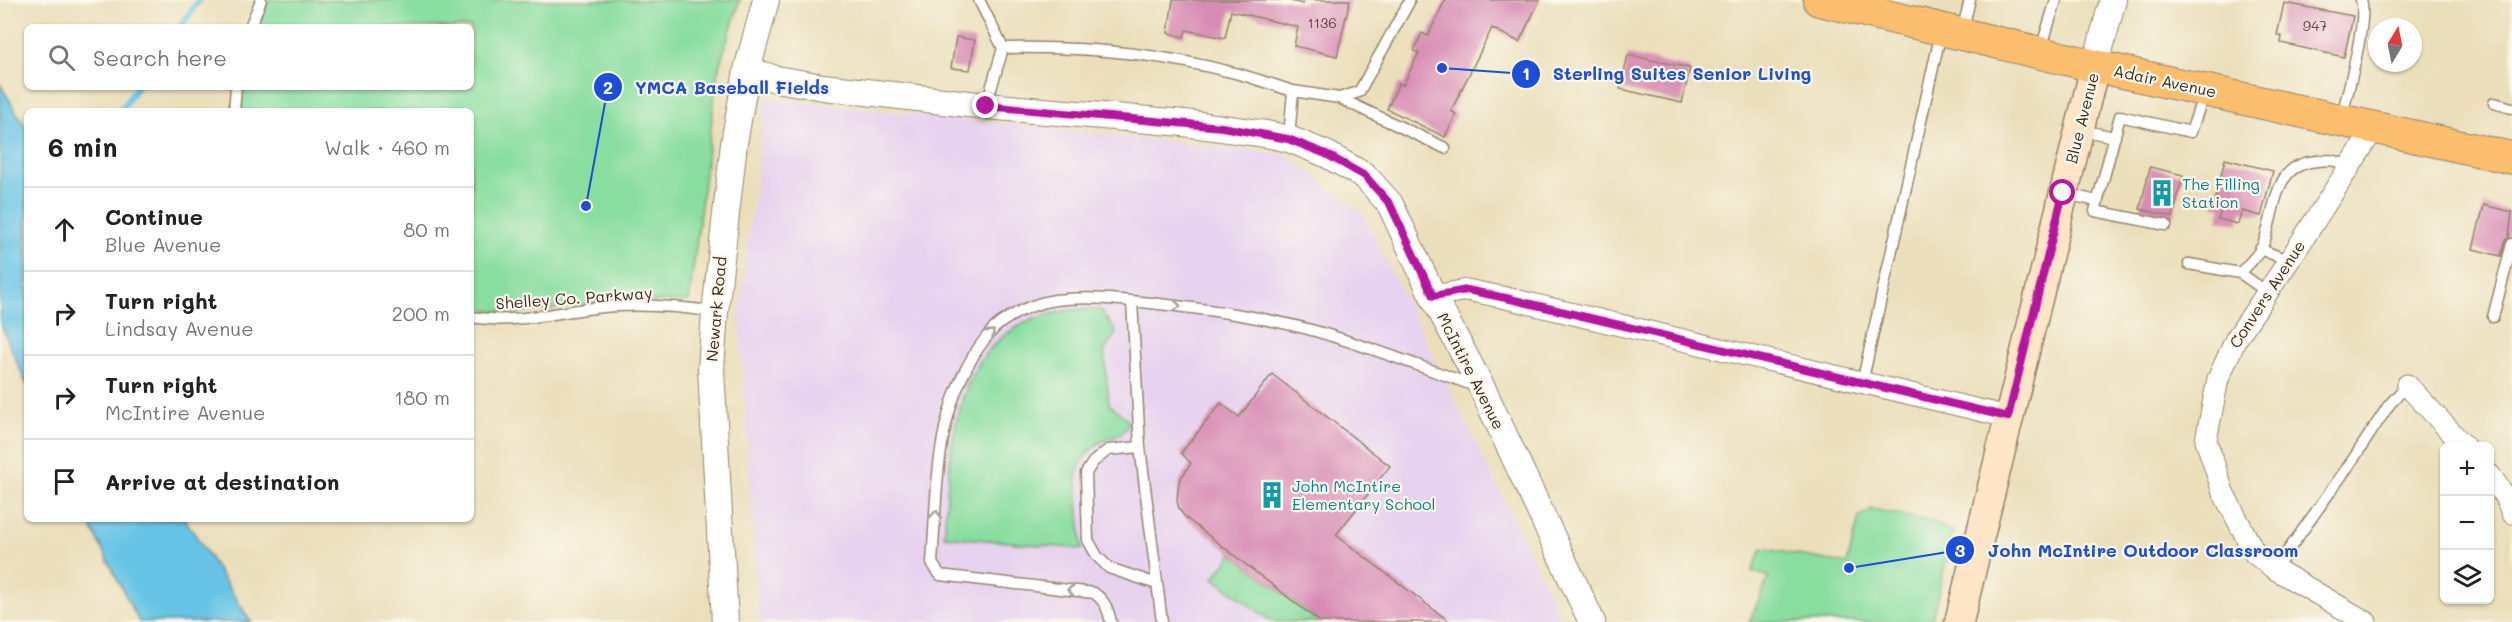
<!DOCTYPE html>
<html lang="en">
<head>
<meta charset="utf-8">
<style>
	body { margin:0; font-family:Mali,sans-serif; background:#f6f6f6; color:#222 }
	.controls { position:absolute; right:18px; bottom:18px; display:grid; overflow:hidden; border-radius:9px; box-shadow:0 2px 4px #0004 }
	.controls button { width:54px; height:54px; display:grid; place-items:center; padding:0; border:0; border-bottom:2px solid #e0e0e0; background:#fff; color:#222; font:30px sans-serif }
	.compass { position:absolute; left:2368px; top:18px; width:54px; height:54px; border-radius:50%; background:#fff; box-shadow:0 2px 4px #0004; rotate:10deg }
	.stop { position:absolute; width:18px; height:18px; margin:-14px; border:4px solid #b5179e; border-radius:50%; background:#fff }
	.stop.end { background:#b5179e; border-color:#fff; box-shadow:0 2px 6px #0008 }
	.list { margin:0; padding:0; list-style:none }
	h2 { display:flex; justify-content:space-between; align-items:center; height:78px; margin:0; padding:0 24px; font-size:26px }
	h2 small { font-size:20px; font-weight:400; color:#767676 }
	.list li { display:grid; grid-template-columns:39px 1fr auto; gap:18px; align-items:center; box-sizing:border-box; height:84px; padding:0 24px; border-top:2px solid #e0e0e0 }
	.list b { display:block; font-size:22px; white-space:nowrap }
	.list p { margin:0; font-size:20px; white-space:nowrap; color:#767676 }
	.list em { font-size:20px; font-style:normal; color:#767676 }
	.icon { flex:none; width:33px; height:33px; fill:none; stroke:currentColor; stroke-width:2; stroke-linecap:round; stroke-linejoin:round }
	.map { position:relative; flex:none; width:2512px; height:622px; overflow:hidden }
	.search { position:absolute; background:#fff; box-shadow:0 2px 4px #0004; left:24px; top:24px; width:450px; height:66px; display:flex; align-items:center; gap:15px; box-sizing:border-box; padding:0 21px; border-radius:9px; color:#767676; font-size:22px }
	.panel { position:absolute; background:#fff; box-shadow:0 2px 4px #0004; left:24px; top:108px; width:450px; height:414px; border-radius:9px }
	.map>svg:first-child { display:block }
	.built { fill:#e7d2ef }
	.green { fill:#88dd9f; stroke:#62845e; stroke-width:1.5 }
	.water { fill:#68c4e6; stroke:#527782; stroke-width:1.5 }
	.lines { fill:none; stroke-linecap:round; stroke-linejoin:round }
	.stream { stroke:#68c4e6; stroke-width:6 }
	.building { fill:#d88bb4 }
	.service-casing { stroke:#93846c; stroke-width:13 }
	.minor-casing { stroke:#93846c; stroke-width:23 }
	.tertiary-casing { stroke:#93846c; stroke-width:28 }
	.secondary-casing { stroke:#93846c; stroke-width:31 }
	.primary-casing { stroke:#93846c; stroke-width:34 }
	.service { stroke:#fff; stroke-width:10 }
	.minor { stroke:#fff; stroke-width:21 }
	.tertiary { stroke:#fff; stroke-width:26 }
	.secondary { stroke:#fde5c5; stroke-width:28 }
	.primary { stroke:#fabe6e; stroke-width:32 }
	.oneway { stroke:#a79f9a }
	.route { stroke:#b5179e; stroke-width:8 }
	.labels { text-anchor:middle; stroke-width:4.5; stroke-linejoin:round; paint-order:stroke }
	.number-label { font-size:14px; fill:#624244 }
	.street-label { font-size:16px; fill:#3b2a1e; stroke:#fbf7ec }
	.culture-label { font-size:16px; fill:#0d838f; stroke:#fbf7ec; text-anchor:start }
	.leader { fill:none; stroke:#1d4ed8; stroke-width:2 }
	.callout-dot { fill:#1d4ed8; stroke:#fbf7ec; stroke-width:2 }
	.mark-label { font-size:18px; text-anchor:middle; font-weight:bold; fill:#fff }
	.callout-label { font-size:18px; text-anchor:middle; font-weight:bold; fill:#1d4ed8; stroke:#fbf7ec; stroke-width:4.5; stroke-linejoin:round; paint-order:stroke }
</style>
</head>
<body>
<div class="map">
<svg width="2512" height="622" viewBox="0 0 2512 622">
	<rect width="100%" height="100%" fill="#fbf7ec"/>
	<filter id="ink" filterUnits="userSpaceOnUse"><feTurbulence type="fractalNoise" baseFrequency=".0167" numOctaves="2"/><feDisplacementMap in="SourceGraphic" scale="12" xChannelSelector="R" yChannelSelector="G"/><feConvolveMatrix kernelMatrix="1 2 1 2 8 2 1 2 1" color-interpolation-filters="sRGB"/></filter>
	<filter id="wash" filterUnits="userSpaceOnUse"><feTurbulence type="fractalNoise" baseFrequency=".008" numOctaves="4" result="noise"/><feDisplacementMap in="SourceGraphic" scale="24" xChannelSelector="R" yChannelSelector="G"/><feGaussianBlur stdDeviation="1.35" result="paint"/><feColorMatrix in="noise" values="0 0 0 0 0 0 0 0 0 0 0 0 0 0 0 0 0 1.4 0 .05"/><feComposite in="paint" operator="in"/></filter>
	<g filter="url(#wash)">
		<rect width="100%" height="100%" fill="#ebdfbb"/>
		<path class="built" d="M766 98 1285 154 1364 215 1561 617 1548 622H759L739 316Z"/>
		<path class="green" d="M268 0H740L718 70 689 301 612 302 516 313 471 309V111H241L243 87H471V27H259Z
			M1080 309 1101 310 1116 333 1104 351 1109 404 1126 418 1129 424C1122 436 1112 437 1101 442 1088 449 1080 463 1076 476L1082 549 944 536C952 435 949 321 1080 309Z
			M1872 509 1933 522 1953 532 1931 622H1749L1769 577 1752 571 1762 548 1847 564 1859 518Z
			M1232 554 1320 622H1272L1214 578Z"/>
		<path class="water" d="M0 84 27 130V386L0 322Z
			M87 519H185L251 622H139Z"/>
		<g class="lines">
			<path class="stream" d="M180 27 199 0
				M120 111 137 87"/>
		</g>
		<g id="blocks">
			<path class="building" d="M1173 0H1287L1303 4 1304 0H1350L1337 56 1294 46 1298 27 1231 11 1225 38 1186 30 1184 37 1168 33Z
				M1445 0H1540L1519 42 1492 28 1451 111 1456 114 1445 137 1387 109 1399 83 1403 85 1419 53 1414 51 1422 33 1428 36Z
				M2284 3 2353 16 2344 57 2281 43 2282 36 2277 35Z
				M956 37 975 40 970 70 951 68Z
				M1628 55 1690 68 1682 103 1620 89Z
				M2225 159 2273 171 2261 216 2242 211 2238 224 2218 219 2222 207 2214 205Z
				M2150 167 2183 175 2173 217 2140 209Z
				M2484 205 2512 212 2509 237 2505 242 2501 256 2473 249Z
				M1272 374 1390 466 1336 535 1450 622H1320L1186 518 1179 509 1177 500 1179 481 1191 463 1181 453 1221 403 1239 417Z"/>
		</g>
	</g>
	<g filter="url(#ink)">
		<use href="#blocks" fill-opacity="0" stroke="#93846c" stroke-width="1.5"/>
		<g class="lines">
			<defs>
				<path id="service" d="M979 0 1003 48
					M250 27 261 0
					M1962 31 1970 0
					M2041 49 2056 0
					M1293 91 1339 98 1359 92 1409 2
					M1339 98 1445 148
					M2494 103 2512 108
					M986 106 1003 48C1079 46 1158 53 1231 72 1252 77 1273 85 1293 91L1289 138
					M234 111 236 87
					M2341 119C2347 96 2368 19 2361 0
					M2080 130 2115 137
					M2066 194 2097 201
					M2166 225 2095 211 2120 116 2191 132 2204 93
					M2260 249 2289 261
					M2189 264 2240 273 2267 292
					M2240 273C2247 266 2256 257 2261 249 2277 218 2269 169 2310 162 2328 159 2333 159 2350 166
					M1132 301 1140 447 1162 622
					M471 317C510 324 548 314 586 309 629 303 672 305 715 312
					M2493 317 2512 244
					M1862 383 1941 32
					M1140 447 1108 450 1093 462 1086 473 1088 540 1097 556 1109 568 1157 584
					M2275 569 2352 461 2389 405 2407 385
					M1111 622C1108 609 1105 601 1094 593L940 575 932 563C938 482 934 402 988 335 1002 317 1034 303 1055 300 1090 296 1125 300 1159 304 1212 310 1264 317 1315 331 1371 347 1424 368 1478 387"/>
				<path id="minor" d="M1433 296 1467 290 1506 298 2008 417
					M2407 385 2464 446
					M2490 475 2506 498 2512 513
					M2366 622 2275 569 2255 554 2223 492 2206 440 2218 379 2236 339 2296 250 2375 127"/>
				<path id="tertiary" d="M2095 66 2113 0
					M747 70 776 79 823 87 986 106 1184 123 1266 134 1289 139 1326 154 1365 176 1390 204 1433 296 1482 388 1592 622
					M725 622 711 369 715 312 734 143 747 70 766 0"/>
				<path id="secondary" d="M1959 622 2095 66"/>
				<path id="primary" d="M1819 0 2095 66 2512 158"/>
			</defs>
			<use href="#service" class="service-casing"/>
			<use href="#minor" class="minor-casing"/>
			<use href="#tertiary" class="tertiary-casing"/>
			<use href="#secondary" class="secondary-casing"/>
			<use href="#primary" class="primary-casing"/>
			<use href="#service" class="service"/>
			<use href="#minor" class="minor"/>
			<use href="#tertiary" class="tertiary"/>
			<use href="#secondary" class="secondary"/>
			<use href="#primary" class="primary"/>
		</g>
		<defs><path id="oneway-chevron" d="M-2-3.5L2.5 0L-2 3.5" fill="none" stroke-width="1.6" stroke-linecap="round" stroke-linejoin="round" transform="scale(1.5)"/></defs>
		<g class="oneway">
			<use href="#oneway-chevron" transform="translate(1177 306) rotate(7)"/>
			<use href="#oneway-chevron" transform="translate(991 333) rotate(-44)"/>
			<use href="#oneway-chevron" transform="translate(936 514) rotate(-86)"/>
			<use href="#oneway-chevron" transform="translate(1071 590) rotate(-173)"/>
		</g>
	</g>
	<g class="lines" filter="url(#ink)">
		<path class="route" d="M986 106 1222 127 1288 139 1326 154 1365 176 1390 204 1433 296 1467 290 1506 298 2008 417 2063 193"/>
	</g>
	<defs>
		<symbol id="building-bare" viewBox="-9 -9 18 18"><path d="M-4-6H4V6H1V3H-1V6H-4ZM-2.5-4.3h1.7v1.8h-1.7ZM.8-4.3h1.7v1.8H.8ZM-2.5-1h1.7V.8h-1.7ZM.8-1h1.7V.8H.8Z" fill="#0f9aa8" stroke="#fbf7ec" stroke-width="2.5" paint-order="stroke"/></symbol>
	</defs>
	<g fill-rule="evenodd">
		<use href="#building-bare" x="2143" y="174" width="38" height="38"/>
		<use href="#building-bare" x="1253" y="476" width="38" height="38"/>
	</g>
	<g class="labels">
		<g class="number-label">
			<text x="1322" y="28">1136</text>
			<text x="2315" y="31">947</text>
		</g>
		<g class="street-label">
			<text transform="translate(2165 81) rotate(12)" y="6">Adair Avenue</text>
			<text transform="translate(2082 118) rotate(-76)" y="6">Blue Avenue</text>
			<text transform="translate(2267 294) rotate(-57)" y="6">Convers Avenue</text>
			<text transform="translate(574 298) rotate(-4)" y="6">Shelley Co. Parkway</text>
			<text transform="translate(716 309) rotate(-85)" y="6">Newark Road</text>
			<text transform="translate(1471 371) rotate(63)" y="6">McIntire Avenue</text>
		</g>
		<g class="culture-label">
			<text x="2182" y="190">The Filling<tspan x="2182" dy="18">Station</tspan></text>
			<text x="1292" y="492">John McIntire<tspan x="1292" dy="18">Elementary School</tspan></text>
		</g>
	</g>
	<path class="leader" d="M1442 68L1526 74M586 206L608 87M1849 568L1960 550"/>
	<g class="callout-dot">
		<circle cx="1442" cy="68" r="6"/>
		<circle cx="586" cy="206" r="6"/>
		<circle cx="1849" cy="568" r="6"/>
		<circle cx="1526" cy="74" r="15"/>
		<circle cx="608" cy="87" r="15"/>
		<circle cx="1960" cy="550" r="15"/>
	</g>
	<g class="mark-label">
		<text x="1526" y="80">1</text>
		<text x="608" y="94">2</text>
		<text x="1960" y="557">3</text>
	</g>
	<g class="callout-label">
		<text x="1682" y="80">Sterling Suites Senior Living</text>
		<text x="732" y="94">YMCA Baseball Fields</text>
		<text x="2143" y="557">John McIntire Outdoor Classroom</text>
	</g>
</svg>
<div class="controls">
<button>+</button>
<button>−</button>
<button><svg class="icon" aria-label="layers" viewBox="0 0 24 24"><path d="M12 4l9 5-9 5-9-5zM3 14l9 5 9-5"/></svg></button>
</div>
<svg class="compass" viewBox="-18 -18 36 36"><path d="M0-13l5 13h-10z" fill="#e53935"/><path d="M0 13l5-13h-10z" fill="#767676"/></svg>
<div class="stop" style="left:2063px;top:193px"></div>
<div class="stop end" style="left:986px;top:106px"></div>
<div class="search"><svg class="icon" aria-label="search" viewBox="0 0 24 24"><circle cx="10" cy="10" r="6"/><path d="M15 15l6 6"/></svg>Search here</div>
<section class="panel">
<h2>6 min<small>Walk · 460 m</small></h2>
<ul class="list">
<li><svg class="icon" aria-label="ahead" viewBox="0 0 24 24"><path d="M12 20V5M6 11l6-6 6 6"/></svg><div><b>Continue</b><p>Blue Avenue</p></div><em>80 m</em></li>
<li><svg class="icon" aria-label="right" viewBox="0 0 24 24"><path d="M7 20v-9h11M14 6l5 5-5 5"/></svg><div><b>Turn right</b><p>Lindsay Avenue</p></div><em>200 m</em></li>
<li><svg class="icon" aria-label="right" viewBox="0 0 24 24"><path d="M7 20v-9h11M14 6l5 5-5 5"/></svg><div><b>Turn right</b><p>McIntire Avenue</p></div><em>180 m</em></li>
<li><svg class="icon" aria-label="arrive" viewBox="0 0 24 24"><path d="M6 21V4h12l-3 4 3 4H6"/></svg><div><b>Arrive at destination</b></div></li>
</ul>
</section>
</div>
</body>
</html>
